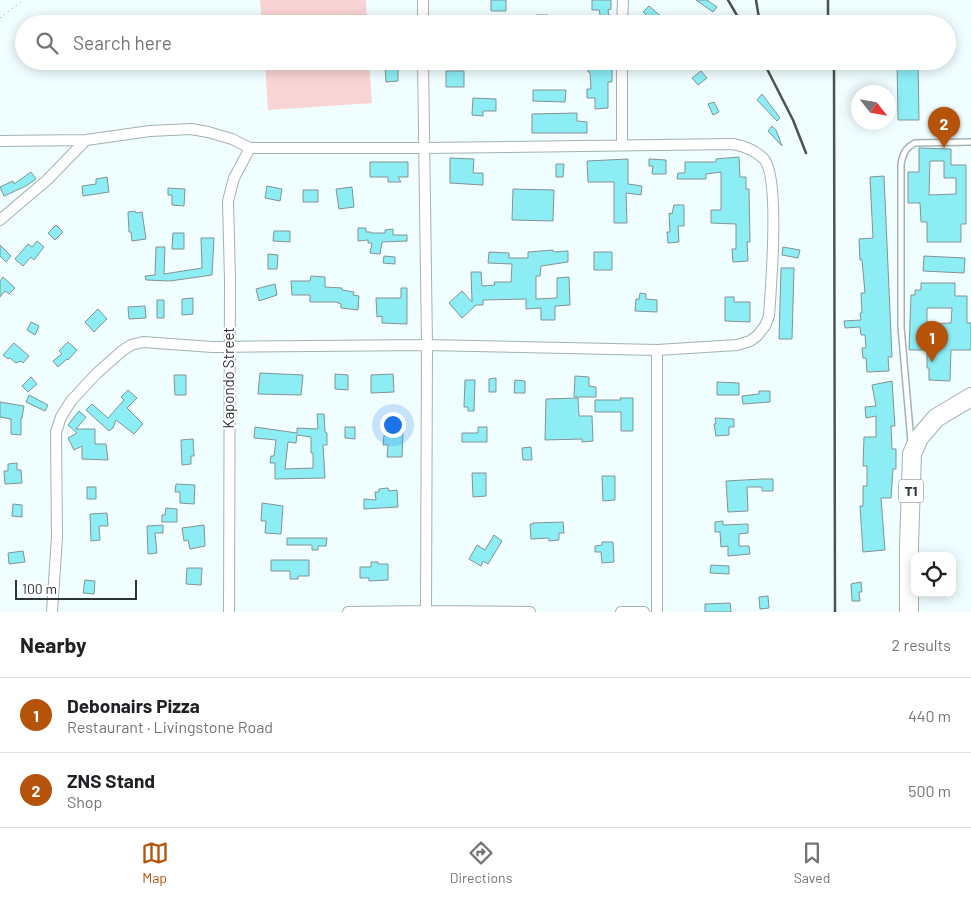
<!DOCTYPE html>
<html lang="en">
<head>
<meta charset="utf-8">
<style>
	body { margin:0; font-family:Barlow,sans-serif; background:#f6f6f6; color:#202124 }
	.controls { position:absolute; right:15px; bottom:15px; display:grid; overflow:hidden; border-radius:10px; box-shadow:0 2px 12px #0003 }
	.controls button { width:45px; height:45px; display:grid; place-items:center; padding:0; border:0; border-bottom:1px solid #e0e0e0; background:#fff; color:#202124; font:25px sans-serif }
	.compass { position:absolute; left:851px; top:85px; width:45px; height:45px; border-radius:50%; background:#fff; box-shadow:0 2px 12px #0003; rotate:121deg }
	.scale { position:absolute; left:15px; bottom:12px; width:122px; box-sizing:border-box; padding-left:5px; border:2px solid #2c3333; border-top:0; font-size:14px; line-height:18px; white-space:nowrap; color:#2c3333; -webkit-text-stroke:4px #fff; paint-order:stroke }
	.you { position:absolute; left:392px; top:424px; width:18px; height:18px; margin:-12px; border:4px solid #fff; border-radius:50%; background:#1a73e8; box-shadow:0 0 0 8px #1a73e833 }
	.badge { display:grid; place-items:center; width:32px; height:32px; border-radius:50%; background:#b45309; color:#fff; font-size:16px; font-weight:700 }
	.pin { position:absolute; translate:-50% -41px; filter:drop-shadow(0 1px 2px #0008) }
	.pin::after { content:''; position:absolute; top:26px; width:18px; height:15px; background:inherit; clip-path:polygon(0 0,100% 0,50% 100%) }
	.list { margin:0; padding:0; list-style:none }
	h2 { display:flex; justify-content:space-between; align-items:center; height:65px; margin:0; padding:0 20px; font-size:21px }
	h2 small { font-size:16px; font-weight:400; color:#757577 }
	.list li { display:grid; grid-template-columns:32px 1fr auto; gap:15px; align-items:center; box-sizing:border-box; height:75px; padding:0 20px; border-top:1px solid #e0e0e0 }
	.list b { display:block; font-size:19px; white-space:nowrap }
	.list p { margin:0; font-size:16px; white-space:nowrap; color:#757577 }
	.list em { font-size:16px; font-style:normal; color:#757577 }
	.icon { flex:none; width:28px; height:28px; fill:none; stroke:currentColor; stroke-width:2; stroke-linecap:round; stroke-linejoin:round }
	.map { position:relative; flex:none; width:971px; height:612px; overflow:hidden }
	.search { position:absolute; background:#fff; box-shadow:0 2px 12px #0003; left:15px; right:15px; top:15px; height:55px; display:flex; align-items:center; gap:12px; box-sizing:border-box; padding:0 18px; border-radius:28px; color:#757577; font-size:19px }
	.sheet { height:215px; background:#fff }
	nav { display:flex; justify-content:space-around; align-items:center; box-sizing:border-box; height:70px; border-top:1px solid #e0e0e0; background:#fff; font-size:14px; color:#757577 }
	nav a { display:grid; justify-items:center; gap:2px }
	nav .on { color:#b45309 }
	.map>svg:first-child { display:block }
	.green { fill:#f9d4d4 }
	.building { fill:#8cedf5; stroke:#839394; fill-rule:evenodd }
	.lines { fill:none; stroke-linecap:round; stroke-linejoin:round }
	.lane-casing { stroke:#a2b2b3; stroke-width:8 }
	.street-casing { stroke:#a2b2b3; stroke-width:12 }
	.highway-casing { stroke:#a2b2b3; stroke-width:20 }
	.path { stroke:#879192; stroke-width:1; stroke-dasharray:1 4; stroke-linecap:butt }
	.lane { stroke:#fff; stroke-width:5 }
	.street { stroke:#fff; stroke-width:10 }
	.highway { stroke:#fff; stroke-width:18 }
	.rail { stroke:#4a5253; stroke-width:2.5 }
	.labels { text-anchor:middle; stroke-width:4; stroke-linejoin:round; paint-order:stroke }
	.shield { fill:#fff; stroke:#6b7070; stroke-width:1 }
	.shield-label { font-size:14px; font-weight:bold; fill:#2c3333 }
	.street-label { font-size:15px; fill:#2c3333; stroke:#fff }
</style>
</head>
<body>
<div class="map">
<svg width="971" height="612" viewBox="0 0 971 612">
	<rect width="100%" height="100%" fill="#f0feff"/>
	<path class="green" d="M260 0H366L367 24H262Z
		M265 61H369L372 103 268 110Z"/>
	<path class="building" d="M491 0H506V11H491Z
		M592 0H611V9L608 10 609 17 601 19 599 10H592Z
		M696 0H707L717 7 713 12Z
		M649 6 663 18 658 24 643 12Z
		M536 15H548V24H536Z
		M603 61H612V82H608V108L595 109V98H587V89H591L590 72H588V66L603 65Z
		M897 61H918L919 120H898Z
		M385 66H398V81L386 82Z
		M446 71H464V87H446Z
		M701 71 707 78 698 85 692 78Z
		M533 90H566L565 102 533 101Z
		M762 94 780 118 777 121 757 100Z
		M473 98 496 99V111H483V116L472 115Z
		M714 102 719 112 713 115 708 104Z
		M577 113V121L587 122V133H532V114Z
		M772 126 776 130 782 146 768 131Z
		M919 148 951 149V165H966V224H961V242H927V222H921L920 203H908V172H919ZM930 161H944V178H956V194L929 195Z
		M739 157 740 177H746V189H749L750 242H747L748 261 733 262 732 249H736V224L711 223V210H721V172L706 174V179H677L678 173H685V162H716V159Z
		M450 158 474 159 473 173H483V185L450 183Z
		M628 159V184L642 186 641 195 626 193 627 223H614V182H588L587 161Z
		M649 159 666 160V174H652L653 166H649Z
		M370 162H408V177H398L401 182H388V177H370Z
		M556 164H564L563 177H556Z
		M31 172 36 179 26 186 4 196 0 187 13 181 14 184Z
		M884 176 892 357H888L889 371 867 372 866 358H863L862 348H866L865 335H861L860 327 845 328 844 321 861 320 860 313H862L861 293H865L862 260H860L859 239 873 238 870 177Z
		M107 177 109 192 83 196 82 186 96 184V179Z
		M267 186 282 189 280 201 265 198Z
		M352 187 354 207 339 209 336 189Z
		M168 188 185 189 184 206 172 205V195H168Z
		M513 189 554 190 553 221 512 220Z
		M303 190H318V202H303Z
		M674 205H684V226H678L679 242 668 243 667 232H670L669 213 672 214Z
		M135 211 136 213 142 212 146 239 132 241 131 232H129L128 212Z
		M56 225 63 232 55 240 48 233Z
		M358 228H366V232H371V233H385V230L393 229V235H407V241L382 242 380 254 370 253 372 243H368V240L358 241Z
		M274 231H290V242L273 241Z
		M173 233H184V249H172Z
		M201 238H214L212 275 170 281 146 280 145 276 155 275 156 247H165L164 274 202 268Z
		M37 241 44 247 34 260 31 257 23 266 15 259 28 244 32 247Z
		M0 245 11 256 6 262 0 256Z
		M783 247 800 250 798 258 782 255Z
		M553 250 554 252 568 251V262L541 266 540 276H536V299L557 298V278L569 277 570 305 555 306V320H541V308L526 309V299L483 300V305H476L462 318 449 303 462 291 472 302 471 272H481L482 286 495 285 494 282H511L512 264 488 263 489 252 509 253V258H528V252Z
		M594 252H612V270H594Z
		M268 254 278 255 277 269H268Z
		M384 256 395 257V264L383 263Z
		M924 256 965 258 964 273 923 271Z
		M781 268H794L792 339H779Z
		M311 276 325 277V287L342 288V290L354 292 353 295 359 296 358 310 341 308V304L336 302H310V295H292L291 281H310Z
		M3 277 15 288 9 294 5 291 0 297V281Z
		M921 283H955V296H967V323H971V350H951L950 381 929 380V368H927V350H909L911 295H915V290H921ZM927 308H952L951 323 927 324Z
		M275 284 277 295 259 301 256 289Z
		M401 288H407V324L382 323V316L377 317 376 298H401Z
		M640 293 646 294V299L657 300V312L635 311 636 299H639Z
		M725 297H734V302H750V322L725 321Z
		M193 298V314L182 315V299Z
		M157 300H164V318H157Z
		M145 306 146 318 129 319 128 307Z
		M98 309 107 319 94 332 85 322Z
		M31 322 39 326 35 335 27 330Z
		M68 342 77 350 68 360 67 359 58 367 53 361 62 354 59 351Z
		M14 343 29 356 23 363 21 361 16 363 10 358 8 359 3 355Z
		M260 373 303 375 301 395 258 394Z
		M335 374 348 375V390L335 389Z
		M393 374 394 392 371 393V375Z
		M174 375H186V395H175Z
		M575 376 589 377V386L596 387V397H574Z
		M31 377 37 384 28 392 22 386Z
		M496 378V392H489V379Z
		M465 380H475L474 411H468V407H464Z
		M515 380 525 381V393H514Z
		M892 381 895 426H891L892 449H896V469H893L891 498H881L885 550 863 552 860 506H863V486H867V466H863L864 437H876V416L866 418 865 407 876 406 872 385Z
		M717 382 739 383V395H717Z
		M128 390 137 398 127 408 143 424 134 434 116 420 113 428 109 431 86 410 92 404 108 418 124 400 121 397Z
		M759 391H770V402L743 404 742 396 759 394Z
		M29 395 48 405 45 411 26 402Z
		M578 398 579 416H592L593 441 582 442V439L545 440 546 399Z
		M620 398H633V431H621V412H595V400H621Z
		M0 402 24 406 22 418H21V435L11 434V419L0 417Z
		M79 411 86 417 76 429H95V444H106L108 460 82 459V446L74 450 68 438 77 433 68 425Z
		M317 414H324L325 432 327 433V445H323L325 478 275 479V463H270L271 456H274L276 440 254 438 255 427 297 433V428L318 429ZM297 435 311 437V453H313V468L285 469 288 442 296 443Z
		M715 418 734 419V427H729V435L716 436 714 424H716Z
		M345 427H355V439L345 438Z
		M478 427H487V442H462V433H478Z
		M387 431 403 432 402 457H387L388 445H383L384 435H387Z
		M193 439 194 456H191V464L182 465 181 440Z
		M531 447 532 460H523L522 448Z
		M17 463V470H21L22 483 5 484 4 471H8V464Z
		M472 473H486V496L473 497Z
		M602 476H615V500L603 501Z
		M762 479H773V491H762V487H747L748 511 728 512 726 481Z
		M176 484 195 485 194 504 180 503V492H175Z
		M87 487H96V499H87Z
		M388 488 389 491 397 490 398 507 364 509V499L376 500 375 492H379V489Z
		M262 503 283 506 281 534 265 533 266 521H261Z
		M13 504 22 505V517L12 516Z
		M166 508 177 509V522H162V515H165Z
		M107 513 108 526H99L100 540 91 541 90 514Z
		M723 521V525L748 524V533L739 534V546H749L750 554 728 556V546L721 547 720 532H715V522Z
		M563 522 564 533H559V540L549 541V538L531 539 530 524H533V523Z
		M163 525V533H155L157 553 148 554 147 526Z
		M204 525 205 546 190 549 188 540 184 541 182 528Z
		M494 535 502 541 488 564 483 561 481 566 469 559 477 545 485 550Z
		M287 538H327L326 546H318V550H312V545H287Z
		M602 542H613L614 562 602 563 601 552H595V546L602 545Z
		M23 551 25 562 9 564 8 553Z
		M271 560H309V576H298V579H290V571H271Z
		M371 562H378V564H388V580L369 581V578H360V567H371Z
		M711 565 729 566V574L710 573Z
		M187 568H202L201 585 186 584Z
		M85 580 95 581 94 594 83 593Z
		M861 582 862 592H859L860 601H852L851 584Z
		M768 596 769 608 760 609 759 597Z
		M730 603 731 612H705V604Z"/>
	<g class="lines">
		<defs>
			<path id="lane" d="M911 442 901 327V164C903 154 905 148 915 143L971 142"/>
			<path id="street" d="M423 0V24
				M622 24 623 0
				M423 61 427 345 426 612
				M622 61V145
				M0 141 86 140 150 131 191 129 208 132 232 139 250 148H423L733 144C744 146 756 151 764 159 780 177 771 288 769 316L765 326 757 336 750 341 737 345 657 350 427 345 212 347 143 342 131 345 122 351 96 374 71 401 61 417 56 432 57 537 52 612
				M0 220 47 180 86 140
				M229 612 230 280 228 201 234 178 250 148
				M348 612 426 611 530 612
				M621 612H644
				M657 612V350"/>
			<path id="highway" d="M909 612V546L912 454 919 438 936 418 971 397"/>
		</defs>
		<use href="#lane" class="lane-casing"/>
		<use href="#street" class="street-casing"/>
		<use href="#highway" class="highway-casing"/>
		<path class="path" d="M0 18 23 0"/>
		<use href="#lane" class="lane"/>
		<use href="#street" class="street"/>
		<use href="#highway" class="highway"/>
		<path class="rail" d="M728 0 742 24
			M756 0 760 24
			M828 0V24
			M763 61 793 120 806 153
			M834 61 835 612"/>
	</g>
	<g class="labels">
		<rect class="shield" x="898.5" y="479.5" width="25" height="23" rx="4"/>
		<g class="shield-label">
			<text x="911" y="496">T1</text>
		</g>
		<g class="street-label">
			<text transform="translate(229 378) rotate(-90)" y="5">Kapondo Street</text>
		</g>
	</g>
</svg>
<div class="controls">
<button><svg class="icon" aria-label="locate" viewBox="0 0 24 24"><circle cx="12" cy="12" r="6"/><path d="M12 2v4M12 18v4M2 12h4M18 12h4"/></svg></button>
</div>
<svg class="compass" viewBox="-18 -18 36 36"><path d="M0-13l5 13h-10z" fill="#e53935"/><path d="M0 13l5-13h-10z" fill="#757577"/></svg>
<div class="scale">100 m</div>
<div class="you"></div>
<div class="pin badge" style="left:932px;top:362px">1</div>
<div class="pin badge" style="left:944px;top:148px">2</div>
<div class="search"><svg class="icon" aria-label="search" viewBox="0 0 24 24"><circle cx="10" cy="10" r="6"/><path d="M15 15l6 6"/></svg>Search here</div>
</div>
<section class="sheet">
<h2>Nearby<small>2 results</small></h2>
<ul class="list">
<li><span class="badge">1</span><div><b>Debonairs Pizza</b><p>Restaurant · Livingstone Road</p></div><em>440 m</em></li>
<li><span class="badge">2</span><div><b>ZNS Stand</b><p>Shop</p></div><em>500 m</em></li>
</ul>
</section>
<nav>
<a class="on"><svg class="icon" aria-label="map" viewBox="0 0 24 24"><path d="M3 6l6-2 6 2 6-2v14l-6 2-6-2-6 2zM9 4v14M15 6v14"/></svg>Map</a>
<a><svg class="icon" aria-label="directions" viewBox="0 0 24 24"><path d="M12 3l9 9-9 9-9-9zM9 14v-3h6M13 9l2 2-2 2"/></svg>Directions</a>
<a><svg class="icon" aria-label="saved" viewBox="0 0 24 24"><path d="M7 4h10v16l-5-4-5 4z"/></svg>Saved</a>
</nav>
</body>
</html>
